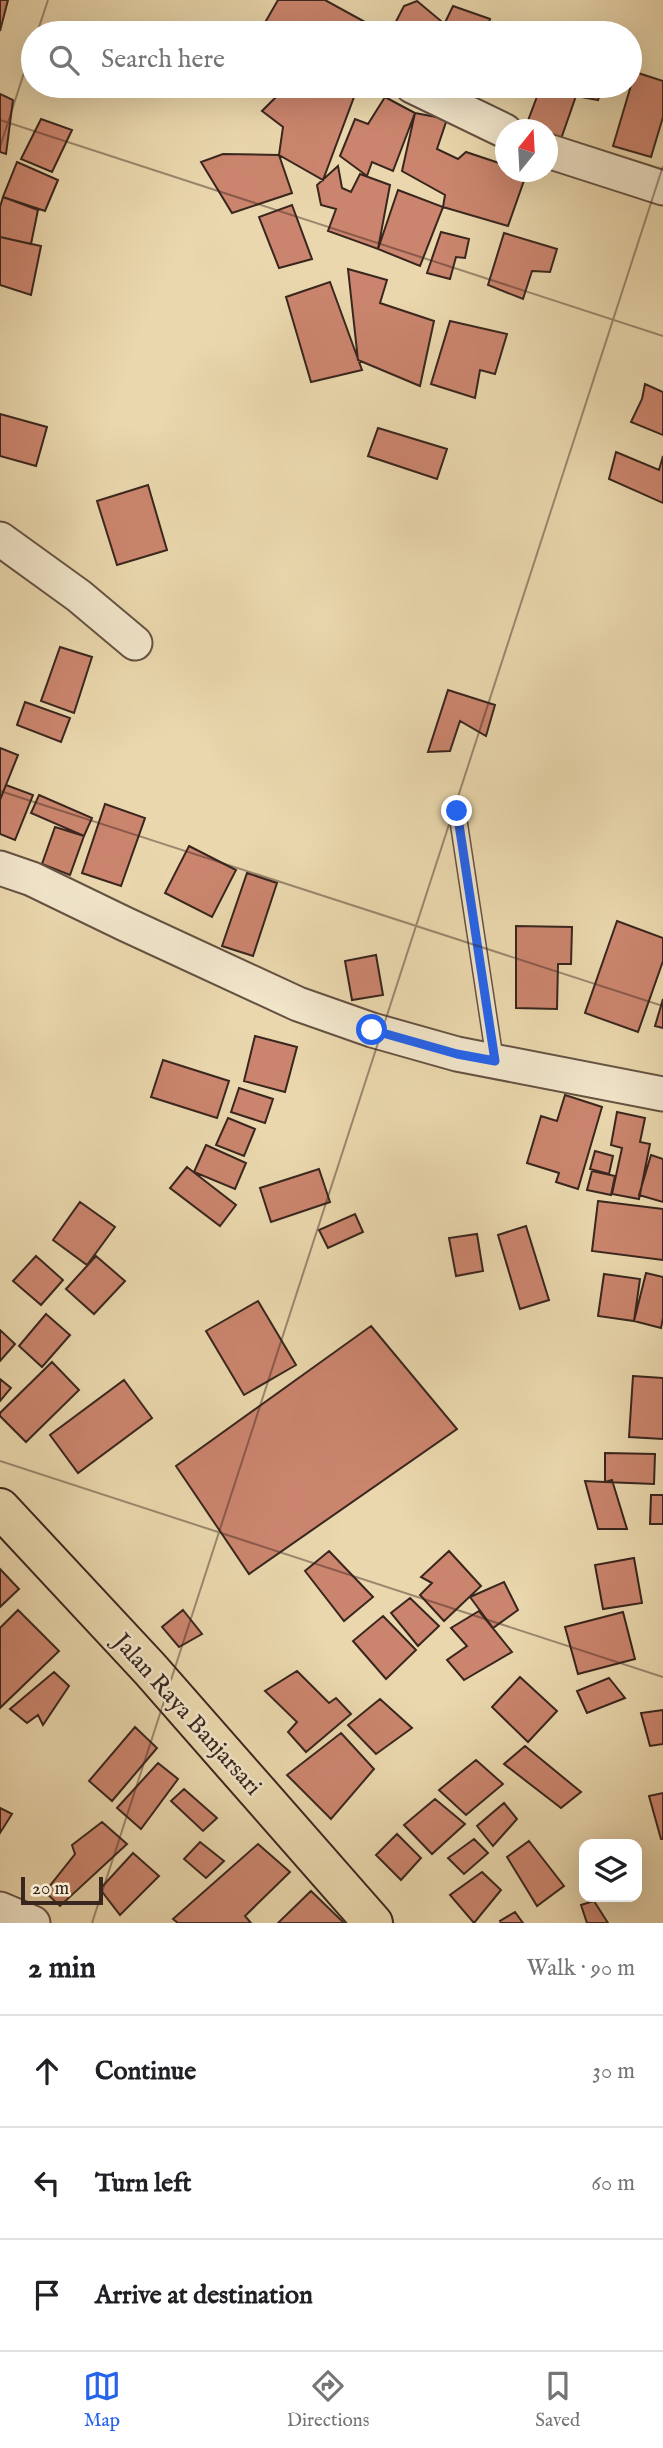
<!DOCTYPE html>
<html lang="en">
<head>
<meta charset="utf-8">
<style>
	body { margin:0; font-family:"IM FELL English",serif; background:#f6f6f6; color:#202124 }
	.controls { position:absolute; right:21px; bottom:21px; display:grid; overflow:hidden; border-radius:14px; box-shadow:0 7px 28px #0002 }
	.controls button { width:63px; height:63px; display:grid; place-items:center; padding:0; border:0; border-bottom:2px solid #e0e0e0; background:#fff; color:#202124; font:35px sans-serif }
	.compass { position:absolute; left:495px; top:119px; width:63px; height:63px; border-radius:50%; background:#fff; box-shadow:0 7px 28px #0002; rotate:18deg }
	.scale { position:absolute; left:21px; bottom:18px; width:82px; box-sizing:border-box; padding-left:7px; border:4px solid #39261e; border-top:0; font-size:19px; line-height:24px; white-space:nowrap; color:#39261e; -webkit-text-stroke:5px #f1e5ca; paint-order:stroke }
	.stop { position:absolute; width:21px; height:21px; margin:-16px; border:5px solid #2563eb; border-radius:50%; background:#fff }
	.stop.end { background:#2563eb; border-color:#fff; box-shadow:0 2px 7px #0008 }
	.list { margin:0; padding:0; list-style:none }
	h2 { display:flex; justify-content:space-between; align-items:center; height:91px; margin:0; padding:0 28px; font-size:30px }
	h2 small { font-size:23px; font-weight:400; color:#757577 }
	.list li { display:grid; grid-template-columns:46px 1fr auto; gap:21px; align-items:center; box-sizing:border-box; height:112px; padding:0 28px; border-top:2px solid #e0e0e0 }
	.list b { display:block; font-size:26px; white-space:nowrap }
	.list em { font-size:23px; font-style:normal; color:#757577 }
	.icon { flex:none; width:38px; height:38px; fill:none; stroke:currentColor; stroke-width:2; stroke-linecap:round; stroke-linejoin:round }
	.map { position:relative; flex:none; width:663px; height:1923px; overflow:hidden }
	.search { position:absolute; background:#fff; box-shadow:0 7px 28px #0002; left:21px; right:21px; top:21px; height:77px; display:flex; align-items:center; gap:18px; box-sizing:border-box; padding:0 24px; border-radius:38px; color:#757577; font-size:26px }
	.sheet { height:427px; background:#fff }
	nav { display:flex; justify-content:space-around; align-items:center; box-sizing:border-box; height:98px; border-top:2px solid #e0e0e0; background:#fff; font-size:19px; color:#757577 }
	nav a { display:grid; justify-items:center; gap:4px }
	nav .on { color:#2563eb }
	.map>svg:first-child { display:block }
	.building { fill:#cb856e; stroke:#39261e; stroke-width:2 }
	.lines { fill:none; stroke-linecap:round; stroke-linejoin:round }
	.lane-casing { stroke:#655242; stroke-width:19 }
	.street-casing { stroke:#655242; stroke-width:37 }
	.highway-casing { stroke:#39261e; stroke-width:42 }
	.lane { stroke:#f1e5ca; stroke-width:16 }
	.street { stroke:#f1e5ca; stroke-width:33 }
	.highway { stroke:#ead7ad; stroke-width:38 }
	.route { stroke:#2563eb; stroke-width:9 }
	.ticks { fill:none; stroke:#39261e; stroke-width:2; stroke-opacity:0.45 }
	.labels { text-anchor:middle; stroke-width:5; stroke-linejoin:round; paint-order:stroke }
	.street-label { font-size:24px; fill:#39261e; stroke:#f1e5ca }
</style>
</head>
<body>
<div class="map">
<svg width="663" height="1923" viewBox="0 0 663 1923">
	<rect width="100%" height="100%" fill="#ead7ad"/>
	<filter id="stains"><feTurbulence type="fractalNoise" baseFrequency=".00286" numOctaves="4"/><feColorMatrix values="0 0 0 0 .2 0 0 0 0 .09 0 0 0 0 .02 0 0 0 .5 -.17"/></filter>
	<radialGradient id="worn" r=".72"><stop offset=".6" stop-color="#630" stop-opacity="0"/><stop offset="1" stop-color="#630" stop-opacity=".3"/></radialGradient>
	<path class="building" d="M0 0H8L0 31Z
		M278 0H325L385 33H259Z
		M417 1 441 21 437 33H390L404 6Z
		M453 6 490 19 486 33H440Z
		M635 72 663 81V117L651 157 613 146Z
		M267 86H329L354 97 323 180 279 155 283 127 262 111 281 92Z
		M454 86H472L469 98Z
		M541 86H603L598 100 576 96 561 139 548 134V130H536L526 126Z
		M0 94 13 100 6 154 0 152Z
		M385 97 415 113 393 171 372 162 367 176 340 156 355 119 368 124Z
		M415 113 447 119 437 149 458 159 466 152 505 165V172H527L508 226 443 207 445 195 402 171Z
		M41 119 72 130 52 172 21 159Z
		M223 154 279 155 292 193 232 213 201 162Z
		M17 162 58 180 45 211 3 197Z
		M338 166 342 188 351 192 360 174 390 185 378 249 328 231 336 209 321 205 317 185Z
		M398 190 443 207 420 266 378 249Z
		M3 197 38 210 31 244 0 237V207Z
		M292 205 312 259 279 268 259 217Z
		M441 232 469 239 465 258 456 257 450 279 427 273Z
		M504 233 557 249 550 272 532 271 523 299 488 285Z
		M0 237 41 246 31 295 0 285Z
		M348 269 387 280 380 303 434 321 420 386 358 360Z
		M330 282 362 370 311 382 286 297Z
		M450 321 507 334 495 374 480 370 475 398 431 384Z
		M645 384 663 392V435L631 422 642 399Z
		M0 414 47 427 36 466 0 456Z
		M378 428 447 449 437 479 368 456Z
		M616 452 659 470 663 456V503L609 479Z
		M148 485 167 550 117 565 97 501Z
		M60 647 92 657 74 713 41 701Z
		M448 690 495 705 486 736 460 721 450 751 428 752Z
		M25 702 70 718 61 742 17 725Z
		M0 748 18 755 0 800Z
		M6 785 33 795 15 840 0 834V800Z
		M39 795 92 818 84 836 31 813Z
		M105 804 145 818 121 886 82 873Z
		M55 827 84 836 70 875 42 864Z
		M189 846 236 870 212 917 165 893Z
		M247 873 277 883 253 956 222 946Z
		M617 921 663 938V961L638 1032 585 1013Z
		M516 926 572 927 571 964H558L557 1009 516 1008Z
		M376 955 383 995 352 1000 345 961Z
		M663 999V1028L655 1026Z
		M255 1036 297 1047 285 1092 244 1081Z
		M163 1060 229 1081 217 1118 151 1097Z
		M239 1088 273 1099 265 1123 231 1112Z
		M565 1095 602 1107 578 1189 556 1182 559 1173 527 1163 541 1116 557 1121Z
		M617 1112 645 1118 640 1142 650 1144 639 1199 612 1194 622 1148 611 1145Z
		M228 1118 255 1129 244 1156 216 1145Z
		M206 1145 246 1163 235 1189 194 1172Z
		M595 1151 613 1156 609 1174 590 1169Z
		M651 1155 663 1159V1202L639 1195Z
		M187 1167 236 1205 220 1226 170 1188Z
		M319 1169 330 1202 271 1222 260 1188Z
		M592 1171 615 1176 611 1195 587 1190Z
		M598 1201 663 1209V1260L592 1251Z
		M80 1202 115 1227 87 1265 53 1240Z
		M355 1214 363 1232 328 1248 319 1230Z
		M526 1226 549 1300 520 1309 498 1235Z
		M477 1234 483 1271 456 1276 449 1238Z
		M36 1256 63 1280 41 1305 13 1281Z
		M96 1256 125 1281 94 1314 66 1289Z
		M646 1273 663 1277V1318L661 1328 634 1321Z
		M604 1274 640 1279 634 1321 598 1316Z
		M258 1301 296 1365 244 1395 206 1331Z
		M46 1314 70 1335 42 1367 19 1346Z
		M371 1326 457 1429 249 1574 176 1466Z
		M0 1330 15 1344 0 1361Z
		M52 1362 79 1390 26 1442 0 1416V1413Z
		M633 1376 663 1378V1439L629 1437Z
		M0 1379 11 1388 0 1401Z
		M124 1380 152 1418 78 1473 50 1435Z
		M605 1453 655 1454 654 1484 605 1482Z
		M612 1480 627 1529H598L585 1481 605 1482Z
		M651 1495H663V1524H650Z
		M329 1551 373 1597 344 1621 305 1571Z
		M449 1551 481 1586 444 1621 420 1595 432 1583 421 1577Z
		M634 1558 642 1603 603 1609 595 1565Z
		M0 1569 19 1589 0 1607Z
		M504 1582 518 1610 493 1628 470 1597Z
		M410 1598 439 1626 418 1646 391 1613Z
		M18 1610 59 1651 0 1708V1628Z
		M183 1610 202 1634 179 1647 162 1627Z
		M479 1611 512 1652 464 1680 447 1660 467 1646 451 1628Z
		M623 1612 635 1659 578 1674 565 1627Z
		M383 1616 416 1650 386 1679 353 1641Z
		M297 1671 329 1703 336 1698 351 1714 306 1752 288 1732 297 1722 265 1691Z
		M54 1672 69 1686 43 1725 38 1715 27 1723 10 1709Z
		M520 1677 557 1711 528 1742 492 1707Z
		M609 1678 625 1698 587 1713 577 1691Z
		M380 1699 412 1728 376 1754 348 1725Z
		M663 1710V1744L650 1746 641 1713Z
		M135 1727 157 1748 112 1801 89 1781Z
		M341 1733 374 1769 331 1819 287 1775Z
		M525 1746 581 1792 561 1808 504 1764Z
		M476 1760 503 1784 466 1815 439 1790Z
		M158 1763 178 1779 141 1829 117 1808Z
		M184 1789 217 1818 203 1831 171 1801Z
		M663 1793V1839H661L649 1796Z
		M435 1799 465 1824 432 1854 404 1825Z
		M504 1803 517 1819 493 1846 477 1826Z
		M0 1808 12 1814 0 1833Z
		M102 1822 127 1844 60 1906 45 1892 75 1854 72 1845Z
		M397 1834 421 1858 401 1880 376 1855Z
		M474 1839 488 1853 464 1874 448 1858Z
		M529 1841 564 1886 537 1906 507 1857Z
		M200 1842 224 1861 206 1878 184 1859Z
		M258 1844 290 1872 245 1916 251 1923H178L173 1919Z
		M133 1853 159 1876 120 1915 100 1889Z
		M482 1872 501 1890 474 1923 450 1895Z
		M311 1891 344 1923H278Z
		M594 1901 608 1923H587L581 1905Z
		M515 1912 523 1923H501L500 1921Z"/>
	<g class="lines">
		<defs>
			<path id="lane" d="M457 811 495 1061"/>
			<path id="street" d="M412 86 505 131
				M548 151 663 188
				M0 539 79 596 135 643
				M0 868 32 879 125 924 298 1004 372 1030 457 1054 663 1094
				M0 1909 33 1923"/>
			<path id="highway" d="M0 1508 150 1669 373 1923"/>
		</defs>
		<use href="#lane" class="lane-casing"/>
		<use href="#street" class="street-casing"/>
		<use href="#highway" class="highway-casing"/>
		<use href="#lane" class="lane"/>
		<use href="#street" class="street"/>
		<use href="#highway" class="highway"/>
	</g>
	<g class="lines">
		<path class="route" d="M372 1030 457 1054 495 1061 457 811"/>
	</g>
	<path class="ticks" d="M37 33 48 0M0 120 663 336M0 147 33 45M0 791 663 1006M0 1461 663 1677M92 1923 663 166"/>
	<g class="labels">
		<g class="street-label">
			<text transform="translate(188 1714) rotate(48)" y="8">Jalan Raya Banjarsari</text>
		</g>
	</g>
	<rect width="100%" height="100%" filter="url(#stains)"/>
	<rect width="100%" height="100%" fill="url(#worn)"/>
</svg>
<div class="controls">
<button><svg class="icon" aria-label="layers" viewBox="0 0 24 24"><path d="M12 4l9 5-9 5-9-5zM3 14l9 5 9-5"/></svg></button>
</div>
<svg class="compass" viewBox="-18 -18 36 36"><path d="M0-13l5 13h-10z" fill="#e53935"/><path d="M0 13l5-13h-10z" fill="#757577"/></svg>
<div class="scale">20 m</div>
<div class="stop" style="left:372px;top:1030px"></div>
<div class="stop end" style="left:457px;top:811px"></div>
<div class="search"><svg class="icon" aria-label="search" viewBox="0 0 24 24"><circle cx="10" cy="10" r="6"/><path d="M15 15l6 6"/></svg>Search here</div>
</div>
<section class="sheet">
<h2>2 min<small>Walk · 90 m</small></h2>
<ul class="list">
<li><svg class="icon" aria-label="ahead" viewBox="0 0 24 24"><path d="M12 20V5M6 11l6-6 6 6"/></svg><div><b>Continue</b></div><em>30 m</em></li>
<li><svg class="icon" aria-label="left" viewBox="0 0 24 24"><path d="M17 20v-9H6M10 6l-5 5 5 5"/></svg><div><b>Turn left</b></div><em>60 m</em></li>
<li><svg class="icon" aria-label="arrive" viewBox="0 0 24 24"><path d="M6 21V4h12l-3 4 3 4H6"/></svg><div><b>Arrive at destination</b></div></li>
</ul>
</section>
<nav>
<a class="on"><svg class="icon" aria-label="map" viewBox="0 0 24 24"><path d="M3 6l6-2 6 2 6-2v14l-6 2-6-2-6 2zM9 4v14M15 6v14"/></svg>Map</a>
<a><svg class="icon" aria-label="directions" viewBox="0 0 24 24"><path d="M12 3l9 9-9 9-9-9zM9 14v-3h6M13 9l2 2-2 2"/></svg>Directions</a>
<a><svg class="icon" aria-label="saved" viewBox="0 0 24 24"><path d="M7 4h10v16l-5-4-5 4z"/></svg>Saved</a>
</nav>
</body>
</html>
